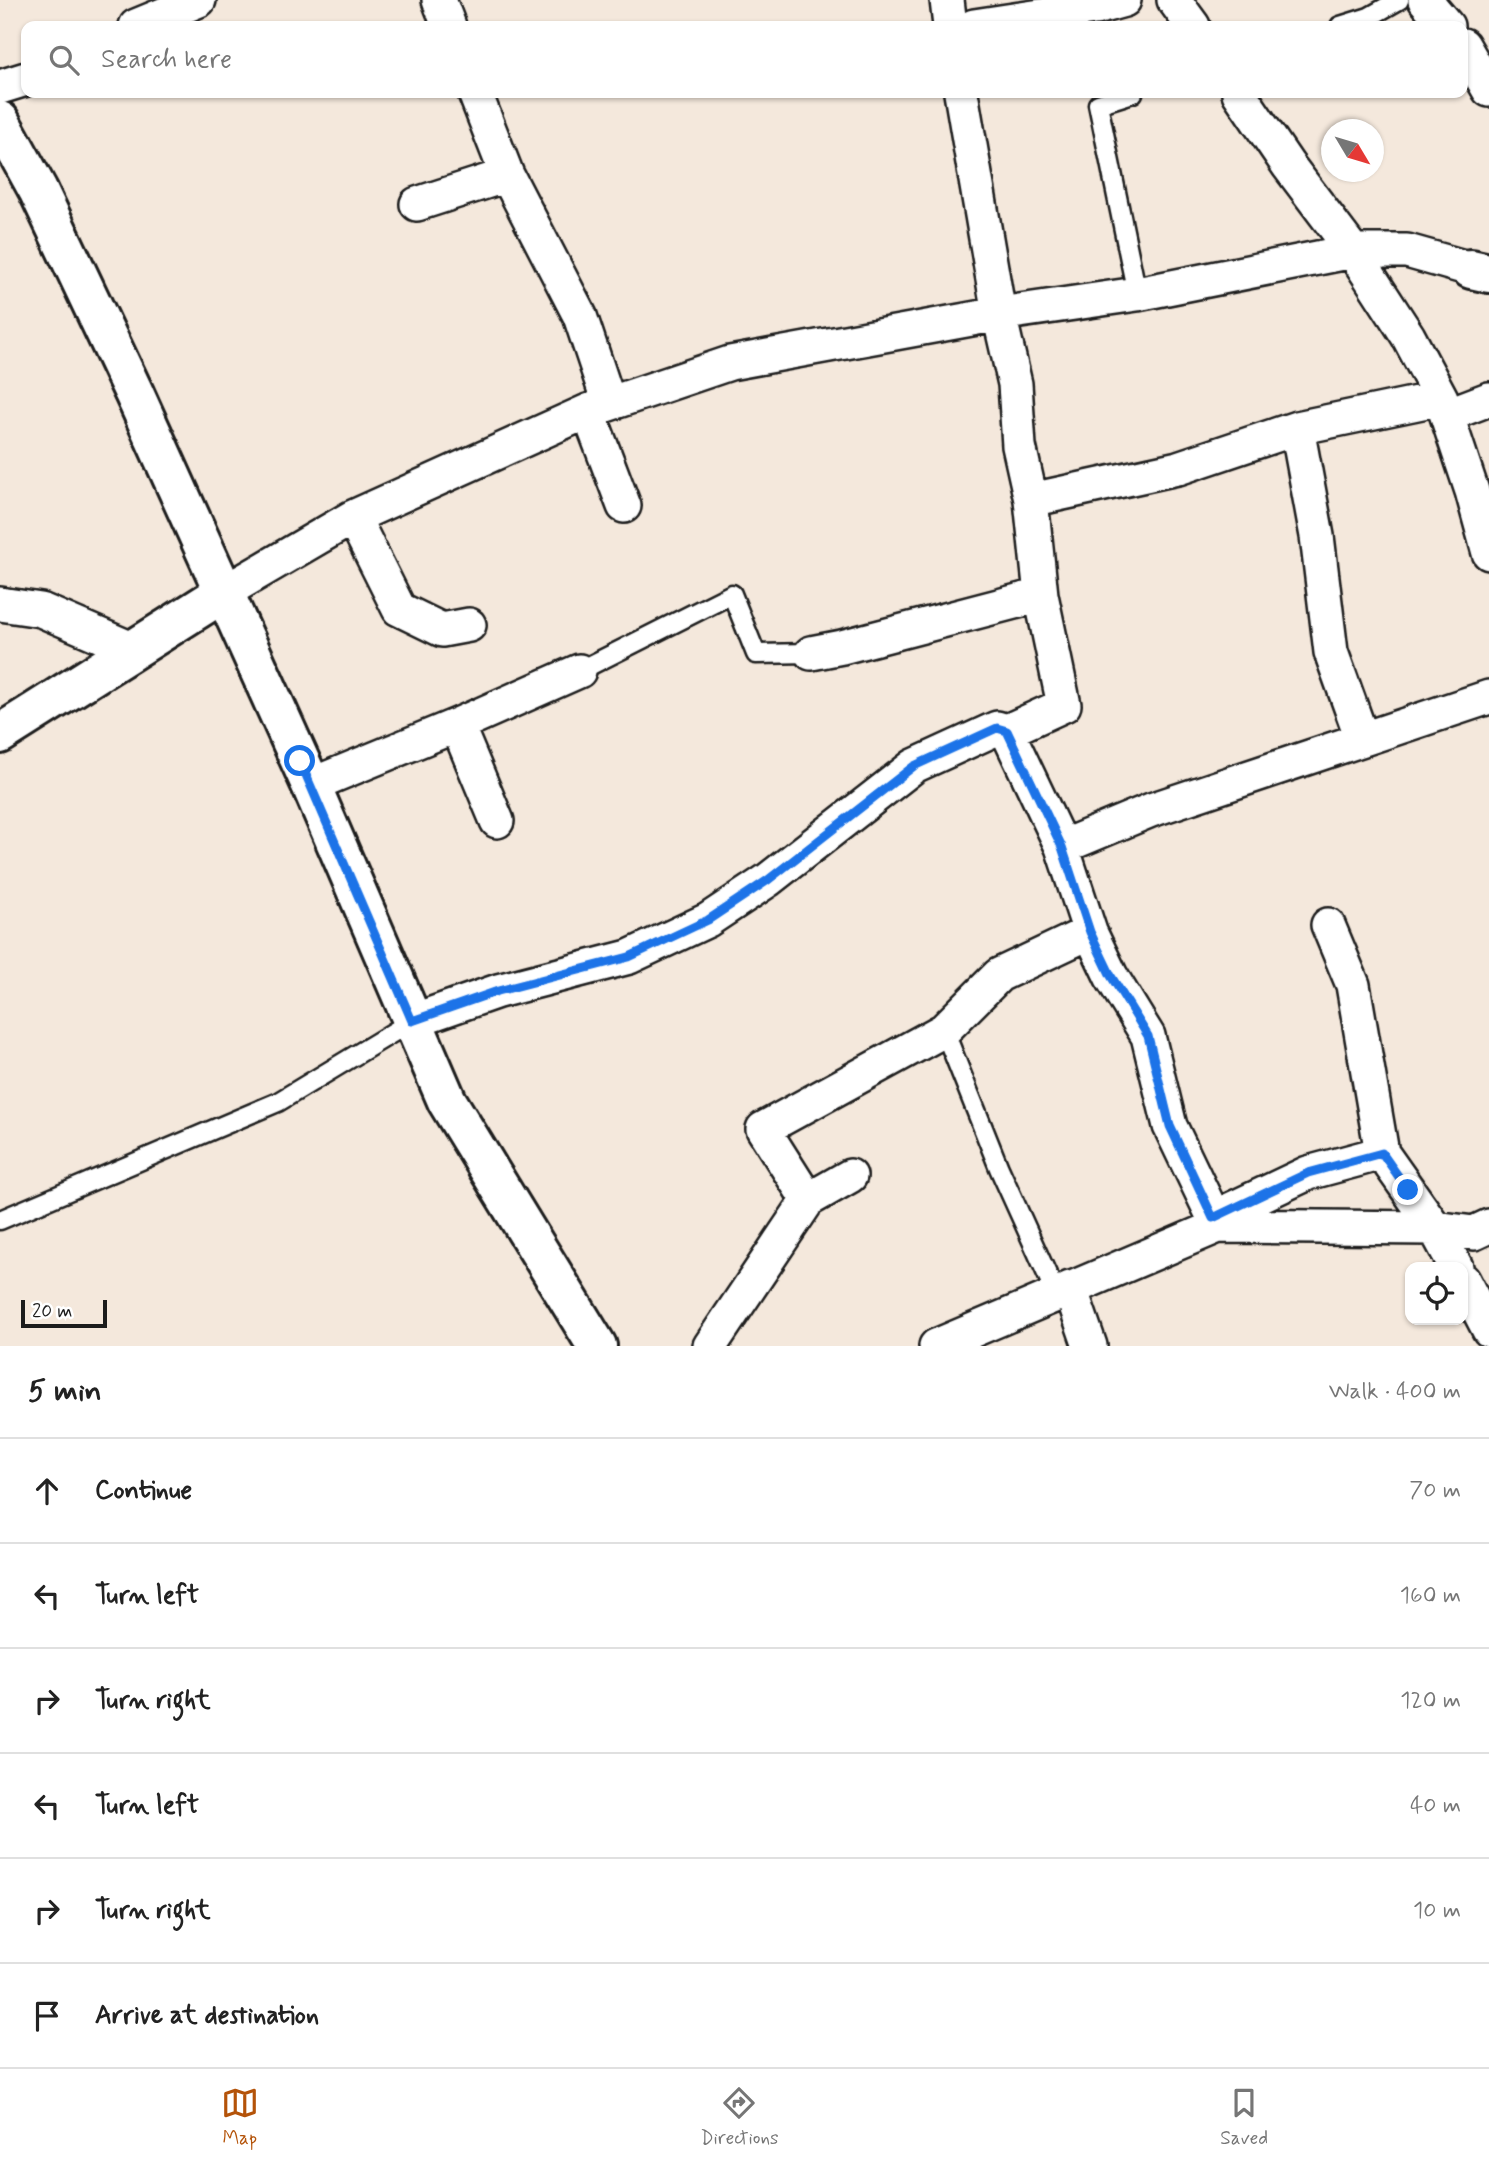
<!DOCTYPE html>
<html lang="en">
<head>
<meta charset="utf-8">
<style>
	body { margin:0; font-family:Mynerve,sans-serif; background:#f2f2f2; color:#222 }
	.controls { position:absolute; right:21px; bottom:21px; display:grid; overflow:hidden; border-radius:14px; box-shadow:0 2px 5px #0004 }
	.controls button { width:63px; height:63px; display:grid; place-items:center; padding:0; border:0; border-bottom:2px solid #e0e0e0; background:#fff; color:#222; font:35px sans-serif }
	.compass { position:absolute; left:1321px; top:119px; width:63px; height:63px; border-radius:50%; background:#fff; box-shadow:0 2px 5px #0004; rotate:128deg }
	.scale { position:absolute; left:21px; bottom:18px; width:86px; box-sizing:border-box; padding-left:7px; border:4px solid #1c1c1c; border-top:0; font-size:19px; line-height:24px; white-space:nowrap; color:#1c1c1c; -webkit-text-stroke:5px #fff; paint-order:stroke }
	.stop { position:absolute; width:21px; height:21px; margin:-16px; border:5px solid #1a73e8; border-radius:50%; background:#fff }
	.stop.end { background:#1a73e8; border-color:#fff; box-shadow:0 2px 7px #0008 }
	.list { margin:0; padding:0; list-style:none }
	h2 { display:flex; justify-content:space-between; align-items:center; height:91px; margin:0; padding:0 28px; font-size:30px }
	h2 small { font-size:23px; font-weight:400; color:#767676 }
	.list li { display:grid; grid-template-columns:46px 1fr auto; gap:21px; align-items:center; box-sizing:border-box; height:105px; padding:0 28px; border-top:2px solid #e0e0e0 }
	.list b { display:block; font-size:26px; white-space:nowrap }
	.list em { font-size:23px; font-style:normal; color:#767676 }
	.icon { flex:none; width:38px; height:38px; fill:none; stroke:currentColor; stroke-width:2; stroke-linecap:round; stroke-linejoin:round }
	.map { position:relative; flex:none; width:1489px; height:1346px; overflow:hidden }
	.search { position:absolute; background:#fff; box-shadow:0 2px 5px #0004; left:21px; right:21px; top:21px; height:77px; display:flex; align-items:center; gap:18px; box-sizing:border-box; padding:0 24px; border-radius:14px; color:#767676; font-size:26px }
	.sheet { height:721px; background:#fff }
	nav { display:flex; justify-content:space-around; align-items:center; box-sizing:border-box; height:98px; border-top:2px solid #e0e0e0; background:#fff; font-size:19px; color:#767676 }
	nav a { display:grid; justify-items:center; gap:4px }
	nav .on { color:#b45309 }
	.map>svg:first-child { display:block }
	.lines { fill:none; stroke-linecap:round; stroke-linejoin:round }
	.lane-casing { stroke:#1c1c1c; stroke-width:23 }
	.street-casing { stroke:#1c1c1c; stroke-width:38 }
	.secondary-casing { stroke:#1c1c1c; stroke-width:44 }
	.lane { stroke:#fff; stroke-width:18 }
	.street { stroke:#fff; stroke-width:33 }
	.secondary { stroke:#fff; stroke-width:38 }
	.route { stroke:#1a73e8; stroke-width:9 }
</style>
</head>
<body>
<div class="map">
<svg width="1489" height="1346" viewBox="0 0 1489 1346">
	<rect width="100%" height="100%" fill="#f4e8dc"/>
	<filter id="ink" filterUnits="userSpaceOnUse"><feTurbulence type="fractalNoise" baseFrequency=".0143" numOctaves="2"/><feDisplacementMap in="SourceGraphic" scale="14" xChannelSelector="R" yChannelSelector="G"/><feConvolveMatrix kernelMatrix="1 2 1 2 8 2 1 2 1" color-interpolation-filters="sRGB"/></filter>
	<g filter="url(#ink)">
		<g class="lines">
			<defs>
				<path id="lane" d="M1340 26 1369 17 1399 0
					M1133 93 1098 104 1137 294
					M579 671 732 594 756 654 811 653
					M944 1030 999 1168 1056 1294
					M0 1220 278 1102 412 1021"/>
				<path id="street" d="M439 0 449 26
					M947 0 950 26
					M1174 0 1193 26
					M1425 0 1447 26
					M136 26 199 0
					M974 26 1095 8 1124 0
					M1463 45 1489 90
					M0 87 26 79
					M475 93 507 175 580 316 609 403
					M1239 93 1288 165 1353 251 1408 336 1441 398 1472 491 1489 553
					M417 204 507 175
					M588 411 624 506
					M1447 415 1489 399
					M1297 428 1317 536 1331 652 1362 738
					M1031 500 1178 468 1297 428 1441 398
					M353 517 399 609 442 630 469 625
					M223 593 353 517 588 411 730 363 999 314 1137 294 1353 251H1407L1471 269
					M0 604 41 610 134 650
					M811 653 842 647 1041 595
					M457 725 497 821
					M1007 731 1062 847 1090 932 1111 976 1148 1036 1170 1126 1218 1226
					M311 785 457 725 579 671
					M1062 847 1151 810 1489 697
					M1328 925 1353 985 1382 1153 1435 1228 1456 1267
					M412 1021 498 991 629 957 708 920 768 880 914 766 997 728 1007 731 1064 705 1041 595 1031 500 1019 446 1015 384 999 314 961 93
					M808 1200 763 1129 944 1030 999 975 1090 932
					M1213 1218 1308 1173 1382 1153
					M1463 1280 1489 1330
					M1070 1288 1090 1346
					M710 1346 808 1200 850 1176
					M936 1346 1218 1226 1435 1228 1474 1233 1489 1226"/>
				<path id="secondary" d="M0 121 38 190 134 393 311 785 447 1101 597 1346
					M1471 269 1489 273
					M0 734 223 593"/>
			</defs>
			<use href="#lane" class="lane-casing"/>
			<use href="#street" class="street-casing"/>
			<use href="#secondary" class="secondary-casing"/>
			<use href="#lane" class="lane"/>
			<use href="#street" class="street"/>
			<use href="#secondary" class="secondary"/>
		</g>
	</g>
	<g class="lines" filter="url(#ink)">
		<path class="route" d="M300 761 412 1021 498 991 629 957 708 920 768 880 914 766 997 728 1007 731 1062 847 1090 932 1111 976 1148 1036 1170 1126 1213 1218 1308 1173 1382 1153 1408 1190"/>
	</g>
</svg>
<div class="controls">
<button><svg class="icon" aria-label="locate" viewBox="0 0 24 24"><circle cx="12" cy="12" r="6"/><path d="M12 2v4M12 18v4M2 12h4M18 12h4"/></svg></button>
</div>
<svg class="compass" viewBox="-18 -18 36 36"><path d="M0-13l5 13h-10z" fill="#e53935"/><path d="M0 13l5-13h-10z" fill="#767676"/></svg>
<div class="scale">20 m</div>
<div class="stop" style="left:300px;top:761px"></div>
<div class="stop end" style="left:1408px;top:1190px"></div>
<div class="search"><svg class="icon" aria-label="search" viewBox="0 0 24 24"><circle cx="10" cy="10" r="6"/><path d="M15 15l6 6"/></svg>Search here</div>
</div>
<section class="sheet">
<h2>5 min<small>Walk · 400 m</small></h2>
<ul class="list">
<li><svg class="icon" aria-label="ahead" viewBox="0 0 24 24"><path d="M12 20V5M6 11l6-6 6 6"/></svg><div><b>Continue</b></div><em>70 m</em></li>
<li><svg class="icon" aria-label="left" viewBox="0 0 24 24"><path d="M17 20v-9H6M10 6l-5 5 5 5"/></svg><div><b>Turn left</b></div><em>160 m</em></li>
<li><svg class="icon" aria-label="right" viewBox="0 0 24 24"><path d="M7 20v-9h11M14 6l5 5-5 5"/></svg><div><b>Turn right</b></div><em>120 m</em></li>
<li><svg class="icon" aria-label="left" viewBox="0 0 24 24"><path d="M17 20v-9H6M10 6l-5 5 5 5"/></svg><div><b>Turn left</b></div><em>40 m</em></li>
<li><svg class="icon" aria-label="right" viewBox="0 0 24 24"><path d="M7 20v-9h11M14 6l5 5-5 5"/></svg><div><b>Turn right</b></div><em>10 m</em></li>
<li><svg class="icon" aria-label="arrive" viewBox="0 0 24 24"><path d="M6 21V4h12l-3 4 3 4H6"/></svg><div><b>Arrive at destination</b></div></li>
</ul>
</section>
<nav>
<a class="on"><svg class="icon" aria-label="map" viewBox="0 0 24 24"><path d="M3 6l6-2 6 2 6-2v14l-6 2-6-2-6 2zM9 4v14M15 6v14"/></svg>Map</a>
<a><svg class="icon" aria-label="directions" viewBox="0 0 24 24"><path d="M12 3l9 9-9 9-9-9zM9 14v-3h6M13 9l2 2-2 2"/></svg>Directions</a>
<a><svg class="icon" aria-label="saved" viewBox="0 0 24 24"><path d="M7 4h10v16l-5-4-5 4z"/></svg>Saved</a>
</nav>
</body>
</html>
